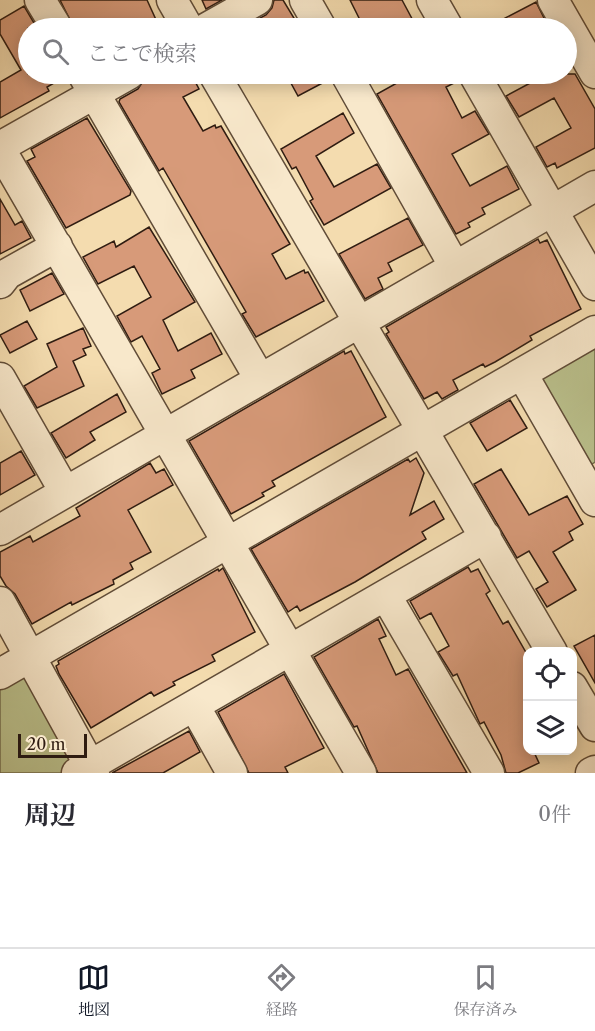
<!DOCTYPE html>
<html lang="ja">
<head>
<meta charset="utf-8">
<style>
	body { margin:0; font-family:"Libre Caslon Text","Noto Serif JP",serif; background:#f7f7f7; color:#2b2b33 }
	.controls { position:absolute; right:18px; bottom:18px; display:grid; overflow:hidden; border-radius:12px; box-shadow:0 3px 15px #0003 }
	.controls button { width:54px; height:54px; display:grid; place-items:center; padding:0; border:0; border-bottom:2px solid #e1e1e2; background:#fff; color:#2b2b33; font:30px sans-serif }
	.scale { position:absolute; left:18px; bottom:15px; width:69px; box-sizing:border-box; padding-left:6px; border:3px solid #2f1c11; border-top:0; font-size:16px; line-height:21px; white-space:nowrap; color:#2f1c11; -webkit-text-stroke:4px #f8e8cb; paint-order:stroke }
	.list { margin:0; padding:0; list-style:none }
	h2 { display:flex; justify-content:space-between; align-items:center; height:78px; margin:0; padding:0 24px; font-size:26px }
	h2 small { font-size:20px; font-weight:400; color:#7c7c81 }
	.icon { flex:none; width:33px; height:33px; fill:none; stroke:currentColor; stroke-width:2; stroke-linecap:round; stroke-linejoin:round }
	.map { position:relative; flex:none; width:595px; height:773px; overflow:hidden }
	.search { position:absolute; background:#fff; box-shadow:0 3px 15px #0003; left:18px; right:18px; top:18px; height:66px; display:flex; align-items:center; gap:15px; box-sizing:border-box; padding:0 21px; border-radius:33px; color:#7c7c81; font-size:22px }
	.sheet { height:174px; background:#fff }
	nav { display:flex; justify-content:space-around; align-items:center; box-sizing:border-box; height:84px; border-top:2px solid #e1e1e2; background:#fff; font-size:16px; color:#7c7c81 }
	nav a { display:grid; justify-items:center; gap:3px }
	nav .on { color:#111827 }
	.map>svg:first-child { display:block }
	.green { fill:#bac08c; stroke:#746e4e; stroke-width:1.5 }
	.building { fill:#d79a79; stroke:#2f1c11; stroke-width:1.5 }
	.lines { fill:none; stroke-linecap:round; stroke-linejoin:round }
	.minor-casing { stroke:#604c38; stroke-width:33 }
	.minor { stroke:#f8e8cb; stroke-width:30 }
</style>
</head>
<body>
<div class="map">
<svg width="595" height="773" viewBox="0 0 595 773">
	<rect width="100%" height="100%" fill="#f4dcaf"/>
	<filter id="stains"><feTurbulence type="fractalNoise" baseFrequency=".00333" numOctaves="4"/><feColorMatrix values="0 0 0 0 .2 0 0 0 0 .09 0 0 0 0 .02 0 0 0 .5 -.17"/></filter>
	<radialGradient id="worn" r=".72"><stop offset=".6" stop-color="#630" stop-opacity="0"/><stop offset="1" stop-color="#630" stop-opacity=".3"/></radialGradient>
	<path class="green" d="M595 344V462L592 464 582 461 539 376Z
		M20 675 30 677 73 757 70 768 61 773H0V686Z"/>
	<path class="building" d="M60 0H147L157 22 144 28H74Z
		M202 0H222L206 9Z
		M274 0H283L300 28H241L266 15 272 8Z
		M350 0H402L417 28H364Z
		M536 2 549 28H486Z
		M24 6 37 28H28V74H66V76L47 87 49 91 0 118V82L21 70 0 34V20Z
		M154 74H191L199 89 183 97 203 131 215 125 216 128 221 126 290 244 272 254 286 279 304 270 305 273 308 272 324 301 256 337 242 314 246 312 163 168 159 171 119 102 120 99 138 89 145 78Z
		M286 74H329L330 79 298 96Z
		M413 74H457L458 81 446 87 462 118 475 111 489 134 452 154 470 186 507 166 519 189 482 208 485 214 468 223 470 227 456 234 377 94Z
		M547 74H575L595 109V148L557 168 555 163 547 167 536 147 571 128 554 98 519 117 506 96Z
		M343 113 354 133 316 156 334 187 377 164 391 188 324 225 310 201 313 199 296 167 292 169 281 149Z
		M87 118 131 191 130 195 66 228 27 161 35 157 31 149Z
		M0 199 15 225 22 221 31 238 0 254Z
		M408 218 423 245 388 263 392 271 378 278 383 289 365 299 339 254Z
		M149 227 195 302 163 320 178 351 211 333 222 354 191 370 195 378 162 394 152 373 160 369 142 336 131 342 117 316 151 297 134 266 98 284 83 257 114 241 116 247Z
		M538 239 540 243 547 240 581 309 530 336 532 340 495 362 485 367 483 364 453 380 458 390 442 399 437 392 424 399 386 334 389 332 386 327Z
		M52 273 64 294 30 311 20 290Z
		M27 321 37 339 10 353 0 335Z
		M83 328 91 346 83 349 86 355 73 361 84 386 37 408 24 386 57 367 47 344Z
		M344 351 345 354 351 351 386 417 272 481 275 486 262 493 264 496 231 514 189 441Z
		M117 394 126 412 90 432 95 440 66 458 51 433Z
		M510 400 527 428 487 451 470 423Z
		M21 451 35 475 0 495V463Z
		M416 458 424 473 410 515 434 501 444 519 422 532 426 539 355 582 300 611 297 606 288 612 251 549 408 459 410 462Z
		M150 463 156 473 164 469 173 485 128 510 151 552 130 563 133 569 113 580 114 584 72 605 71 602 32 624 15 594 6 586 0 576V552L30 536 33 542 80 516 76 508Z
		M501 469 529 515 567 496 583 524 569 532 573 540 553 552 576 590 547 607 536 589 548 582 529 551 517 558 474 484Z
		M468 567 471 572 478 569 490 591 486 594 503 624 508 621 528 656V750H533L539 763 518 773H506L501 755 484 722 480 724 457 674 453 676 438 652 449 646 431 613 420 619 410 601Z
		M223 568 255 632 212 655 215 661 173 682 175 685 154 696 151 692 91 728 59 674 56 666 59 664 58 661 218 569 219 571Z
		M378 619 386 636 379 639 396 675 408 669 467 773H378L357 726 354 727 314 657Z
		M595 635V683L574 646Z
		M284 674 324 748 285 767 288 773H249L218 712Z
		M189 731 200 752 163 773H112Z"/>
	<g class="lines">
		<defs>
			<path id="minor" d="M40 0 57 28
				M172 0 188 28
				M305 0 321 28
				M432 0 448 28
				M553 0 595 73
				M207 28 257 0
				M83 74 260 379
				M214 74 552 652
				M346 74 455 267
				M474 74 595 285
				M0 147 129 74
				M0 149 361 773
				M0 283 7 274 57 246
				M522 374 595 501
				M0 378 65 492
				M0 530 595 186
				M386 596 489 773
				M0 602 94 773
				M0 674 595 331
				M572 687 595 726
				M195 707 232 773
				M77 773 486 537
				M591 773 595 771"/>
		</defs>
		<use href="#minor" class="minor-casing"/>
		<use href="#minor" class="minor"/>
	</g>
	<rect width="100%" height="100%" filter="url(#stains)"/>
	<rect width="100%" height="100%" fill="url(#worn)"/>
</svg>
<div class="controls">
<button><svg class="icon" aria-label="locate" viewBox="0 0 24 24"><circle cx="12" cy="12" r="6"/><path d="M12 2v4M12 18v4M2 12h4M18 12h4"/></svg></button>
<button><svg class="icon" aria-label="layers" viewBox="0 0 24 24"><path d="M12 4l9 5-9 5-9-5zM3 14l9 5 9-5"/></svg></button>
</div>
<div class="scale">20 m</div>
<div class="search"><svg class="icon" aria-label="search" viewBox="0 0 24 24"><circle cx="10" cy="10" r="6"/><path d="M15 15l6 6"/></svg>ここで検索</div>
</div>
<section class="sheet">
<h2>周辺<small>0件</small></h2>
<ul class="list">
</ul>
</section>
<nav>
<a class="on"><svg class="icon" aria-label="map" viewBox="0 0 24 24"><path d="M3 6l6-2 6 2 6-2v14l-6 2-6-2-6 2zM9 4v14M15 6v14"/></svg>地図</a>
<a><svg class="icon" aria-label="directions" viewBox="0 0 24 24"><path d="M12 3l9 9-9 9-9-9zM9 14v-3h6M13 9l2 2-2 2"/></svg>経路</a>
<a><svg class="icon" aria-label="saved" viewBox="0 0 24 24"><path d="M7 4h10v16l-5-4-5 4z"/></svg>保存済み</a>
</nav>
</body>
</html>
